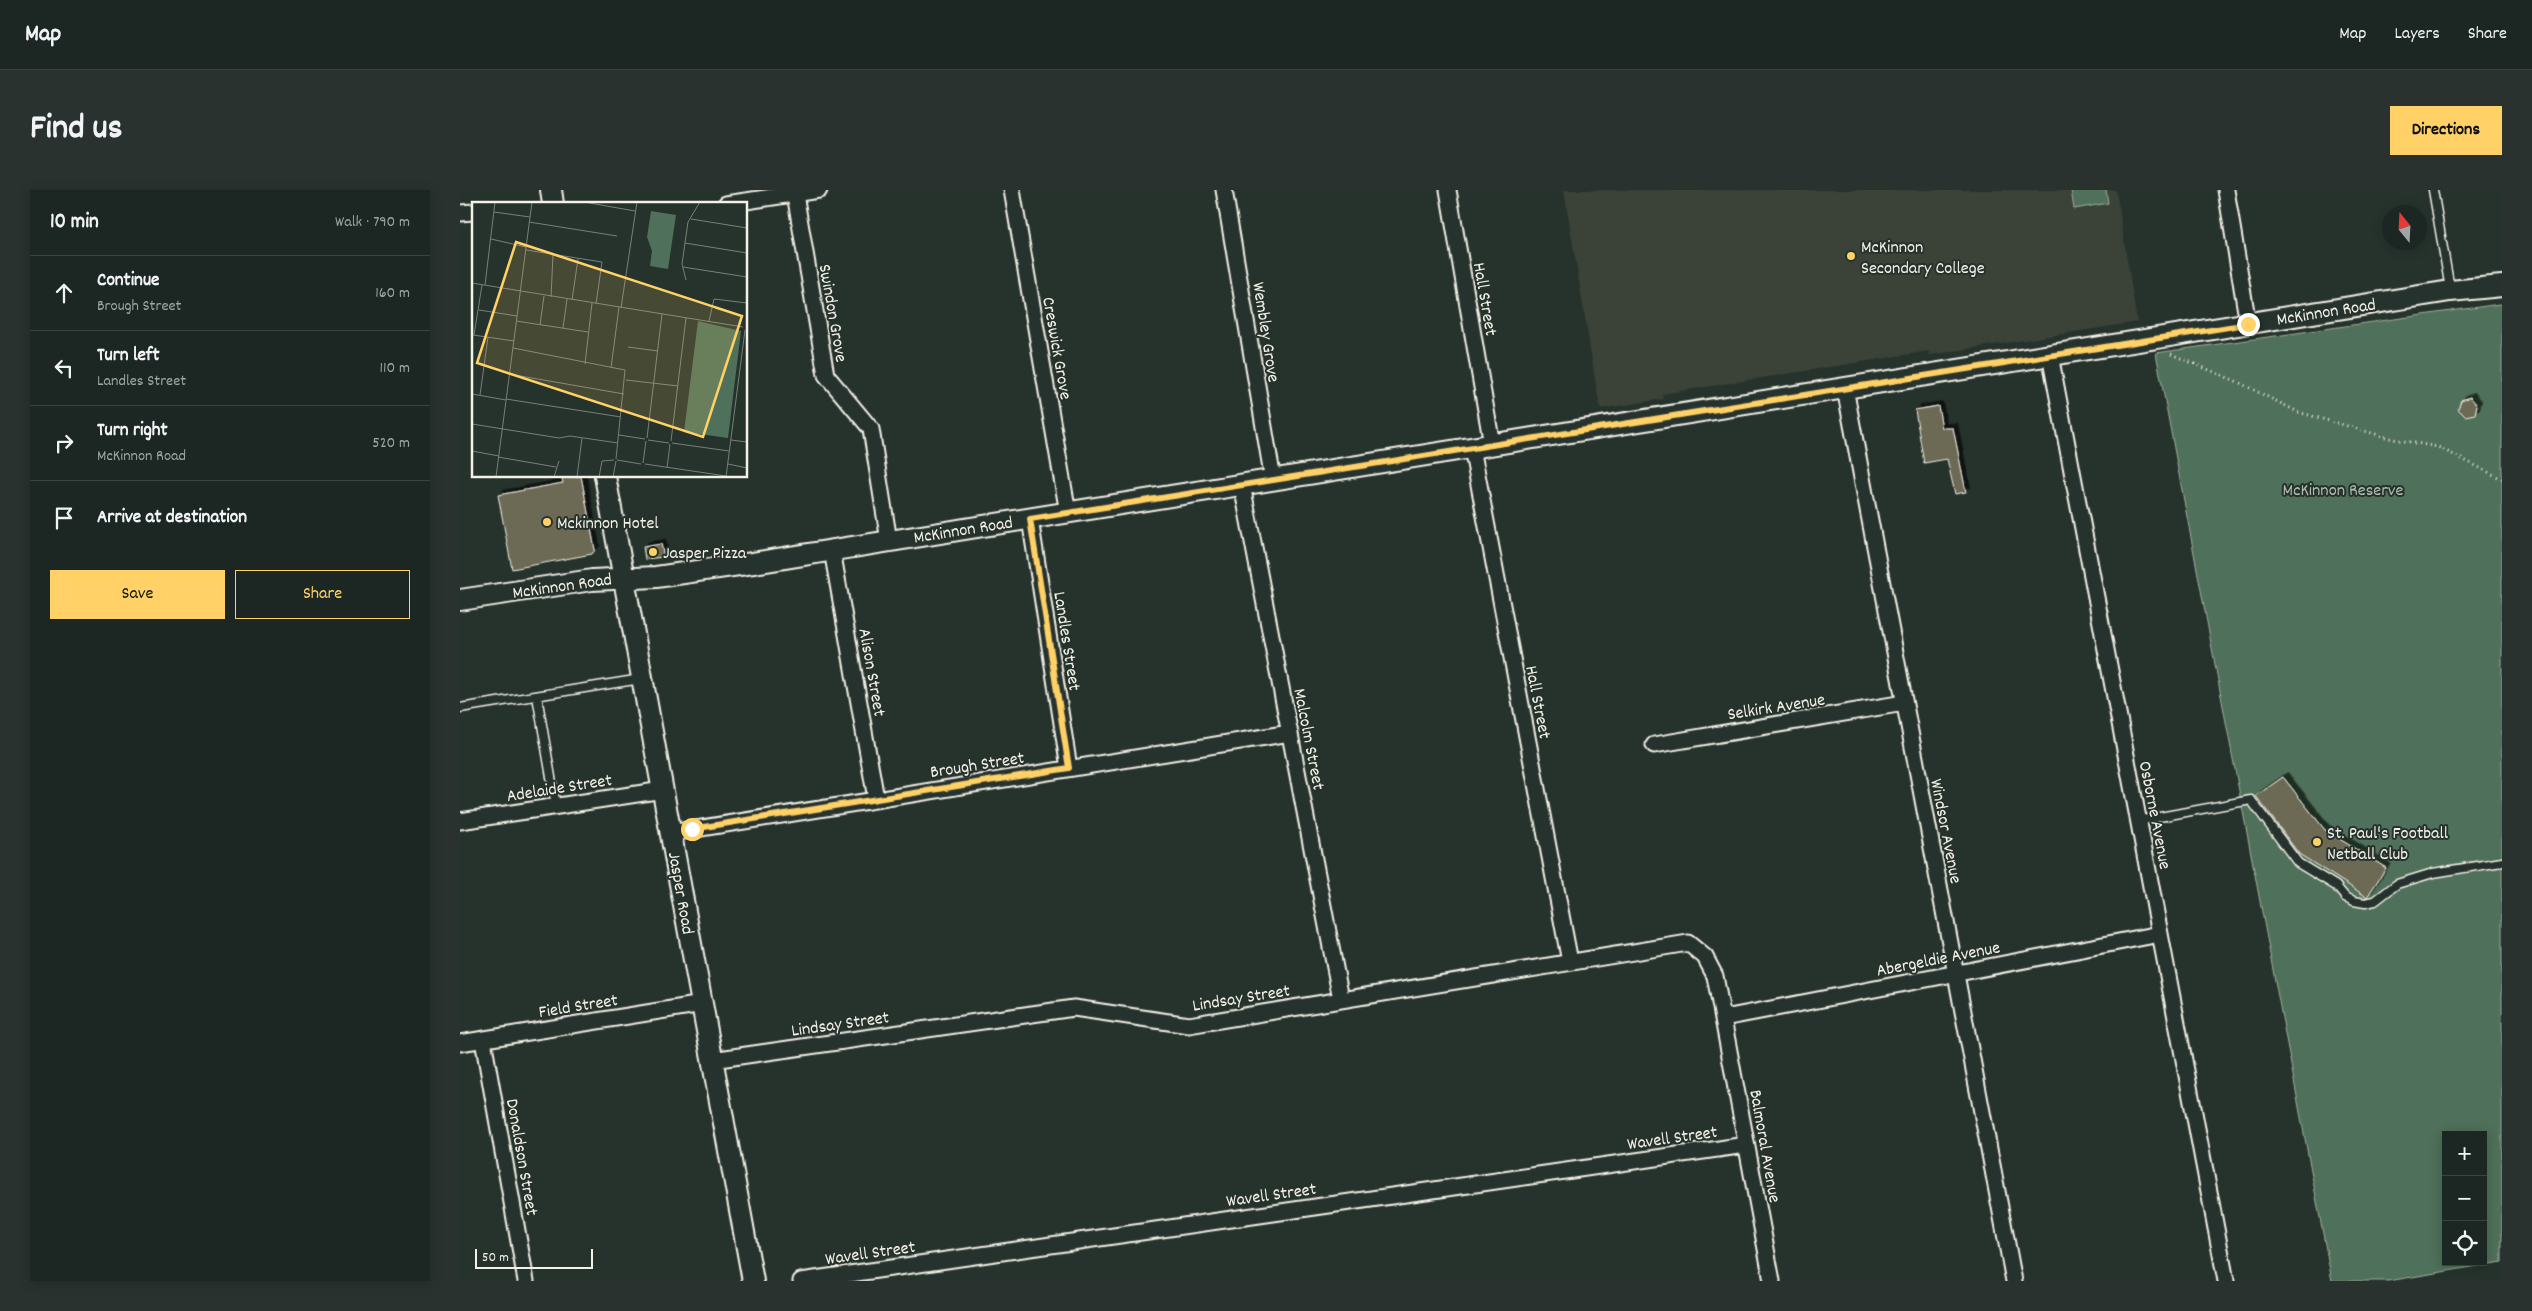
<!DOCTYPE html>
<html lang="en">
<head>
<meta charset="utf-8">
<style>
	body { margin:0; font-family:Dekko,sans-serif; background:#29322f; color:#f1f3f6 }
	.controls { position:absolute; right:15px; bottom:15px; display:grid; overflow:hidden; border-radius:0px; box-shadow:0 2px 12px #0003 }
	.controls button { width:45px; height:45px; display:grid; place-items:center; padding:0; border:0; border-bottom:1px solid #3a4340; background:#1c2622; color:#f1f3f6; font:25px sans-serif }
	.compass { position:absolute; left:1922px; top:15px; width:45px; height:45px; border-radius:50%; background:#1c2622; box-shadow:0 2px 12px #0003; rotate:342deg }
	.scale { position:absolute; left:15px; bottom:12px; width:118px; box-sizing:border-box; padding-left:5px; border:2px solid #f4f1e8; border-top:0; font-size:14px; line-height:18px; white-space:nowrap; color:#f4f1e8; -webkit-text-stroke:4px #26332d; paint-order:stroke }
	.stop { position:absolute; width:15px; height:15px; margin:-11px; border:4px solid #ffd166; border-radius:50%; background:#fff }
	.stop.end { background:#ffd166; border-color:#fff; box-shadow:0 1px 5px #0008 }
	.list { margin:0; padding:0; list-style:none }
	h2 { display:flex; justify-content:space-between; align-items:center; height:65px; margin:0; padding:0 20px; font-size:21px }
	h2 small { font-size:16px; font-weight:400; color:#a0a5a5 }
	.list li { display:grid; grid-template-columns:32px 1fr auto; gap:15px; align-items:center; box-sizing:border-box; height:75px; padding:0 20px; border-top:1px solid #3a4340 }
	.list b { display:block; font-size:19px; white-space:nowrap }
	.list p { margin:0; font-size:16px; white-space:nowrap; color:#a0a5a5 }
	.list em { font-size:16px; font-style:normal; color:#a0a5a5 }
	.actions { display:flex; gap:10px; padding:15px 20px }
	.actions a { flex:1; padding:11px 0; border:1px solid #ffd166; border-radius:0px; text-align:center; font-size:18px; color:#ffd166 }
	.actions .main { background:#ffd166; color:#111 }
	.icon { flex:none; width:28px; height:28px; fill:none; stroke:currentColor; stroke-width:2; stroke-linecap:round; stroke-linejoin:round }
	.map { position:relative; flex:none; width:2042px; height:1091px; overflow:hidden; border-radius:0px }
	header { display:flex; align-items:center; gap:30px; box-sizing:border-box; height:70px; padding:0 25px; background:#1c2622; border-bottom:1px solid #3a4340 }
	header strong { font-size:24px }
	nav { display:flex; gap:28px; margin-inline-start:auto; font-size:18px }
	.intro { display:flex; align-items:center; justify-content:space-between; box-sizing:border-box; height:120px; padding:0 30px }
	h1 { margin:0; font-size:35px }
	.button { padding:12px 22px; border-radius:0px; background:#ffd166; color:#111; font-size:18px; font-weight:700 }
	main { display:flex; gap:30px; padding:0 30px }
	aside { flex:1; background:#1c2622; border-radius:0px; box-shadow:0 2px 12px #0003 }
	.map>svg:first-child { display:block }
	.built { fill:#3b4339 }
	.green { fill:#4f705a; stroke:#a2b0a1; fill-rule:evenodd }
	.building { fill:#6c6955; stroke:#f4f1e8; filter:url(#shadow) }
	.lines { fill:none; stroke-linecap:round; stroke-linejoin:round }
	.lane-casing { stroke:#f4f1e8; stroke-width:11 }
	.street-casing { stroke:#f4f1e8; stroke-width:19 }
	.secondary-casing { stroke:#f4f1e8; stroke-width:24 }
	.path { stroke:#f4f1e8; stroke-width:3; stroke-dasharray:1 4; stroke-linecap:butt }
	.lane { stroke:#26332d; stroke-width:8 }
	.street { stroke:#26332d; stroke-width:15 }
	.secondary { stroke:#26332d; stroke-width:20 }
	.route { stroke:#ffd166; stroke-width:6 }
	.poi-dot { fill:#ffd166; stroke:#26332d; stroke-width:2 }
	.labels { text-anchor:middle; stroke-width:4; stroke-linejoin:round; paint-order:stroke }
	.poi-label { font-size:18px; fill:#f4f1e8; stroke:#26332d; text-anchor:start }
	.street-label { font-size:18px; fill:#f4f1e8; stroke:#26332d }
	.park-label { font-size:18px; fill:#b2bdaf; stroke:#26332d }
	.inset-road { fill:none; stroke:#787f78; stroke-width:1 }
	.view { fill:#ffd166; fill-opacity:0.15; stroke:#ffd166; stroke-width:2.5 }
	.inset-edge { fill:none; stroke:#f4f1e8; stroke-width:2.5 }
</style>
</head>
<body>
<header>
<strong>Map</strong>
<nav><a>Map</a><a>Layers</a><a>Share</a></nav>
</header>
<div class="intro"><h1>Find us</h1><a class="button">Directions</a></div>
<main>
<aside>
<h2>10 min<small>Walk · 790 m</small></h2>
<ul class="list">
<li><svg class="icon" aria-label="ahead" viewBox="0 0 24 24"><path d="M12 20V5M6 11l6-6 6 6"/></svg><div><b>Continue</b><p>Brough Street</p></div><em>160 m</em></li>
<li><svg class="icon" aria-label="left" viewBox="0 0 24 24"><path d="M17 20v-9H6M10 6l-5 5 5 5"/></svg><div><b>Turn left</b><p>Landles Street</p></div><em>110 m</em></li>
<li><svg class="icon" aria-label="right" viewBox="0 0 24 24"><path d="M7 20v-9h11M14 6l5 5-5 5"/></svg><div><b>Turn right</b><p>McKinnon Road</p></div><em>520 m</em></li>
<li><svg class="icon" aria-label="arrive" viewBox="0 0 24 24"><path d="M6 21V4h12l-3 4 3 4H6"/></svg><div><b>Arrive at destination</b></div></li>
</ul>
<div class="actions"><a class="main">Save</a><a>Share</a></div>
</aside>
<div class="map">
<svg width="2042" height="1091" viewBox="0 0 2042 1091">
	<defs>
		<filter id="shadow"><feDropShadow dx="4.5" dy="-4.5" stdDeviation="0" flood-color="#0009"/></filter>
	</defs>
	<rect width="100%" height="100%" fill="#26332d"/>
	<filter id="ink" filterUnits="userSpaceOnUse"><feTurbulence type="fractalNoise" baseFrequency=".02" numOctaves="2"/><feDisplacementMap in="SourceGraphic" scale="10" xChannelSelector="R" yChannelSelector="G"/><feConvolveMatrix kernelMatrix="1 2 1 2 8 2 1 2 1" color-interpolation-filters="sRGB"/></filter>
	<g filter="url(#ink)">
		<path class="built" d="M1104 0H1656L1677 132 1470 165 1469 161 1202 204 1203 209 1140 219Z"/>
		<path class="green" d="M1611 0H1646L1648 13 1614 19Z
			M2040 114 2042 115V1072L1928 1091H1872L1696 163ZM1986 945H2023V1072H1986Z"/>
		<path class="building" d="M2010 207 2017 215 2015 224 2005 226 1998 219 2001 210Z
			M1478 216 1482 238H1493L1506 302 1495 304 1487 269 1464 273 1455 220Z
			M121 286 135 360 132 364 52 379 38 305 103 293 102 288Z
			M201 354 204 367 185 369 183 357Z
			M1823 587 1865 640 1926 678 1907 707 1839 664 1796 606Z"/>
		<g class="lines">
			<defs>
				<path id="lane" d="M1973 0 1990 99
					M77 506 96 616
					M0 518 181 489
					M1678 631 1791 610 1838 673 1876 696 1885 707 1894 711 1905 713 1915 711 1937 694 1973 683 2042 672"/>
				<path id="street" d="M552 0 608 323
					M764 0 813 290
					M988 0 1032 255
					M1766 0 1788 134
					M335 4 366 185 411 239 429 351
					M266 14 359 0
					M0 23 14 22
					M1590 165 1766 1091
					M1385 198 1554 1091
					M1012 258 1110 772
					M782 295 881 809
					M570 329 609 578
					M372 360 416 609
					M1194 555 1444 513
					M0 631 203 600
					M211 643 830 543
					M1264 828 1700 744
					M23 850 66 1091
					M0 853 243 814
					M252 870 614 818 729 835 1228 753 1245 767 1255 786 1312 1091
					M341 1091 1286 955"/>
				<path id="secondary" d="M91 0 93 14
					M145 286 293 1091
					M0 410 132 390 196 387 293 373 1990 101 2042 96"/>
			</defs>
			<use href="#lane" class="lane-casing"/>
			<use href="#street" class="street-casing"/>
			<use href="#secondary" class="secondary-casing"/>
			<path class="path" d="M1711 164 1778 192 1838 222 1933 249 1978 257 2042 289"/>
			<use href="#lane" class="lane"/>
			<use href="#street" class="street"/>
			<use href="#secondary" class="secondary"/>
		</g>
	</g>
	<g class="lines" filter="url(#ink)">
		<path class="route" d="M232 639 609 578 570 329 1788 134"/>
	</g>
	<g class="poi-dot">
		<circle cx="1391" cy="66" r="5"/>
		<circle cx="87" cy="332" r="5"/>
		<circle cx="193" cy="362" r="5"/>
		<circle cx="1857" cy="652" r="5"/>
	</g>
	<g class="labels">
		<g class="poi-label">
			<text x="1401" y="62">McKinnon<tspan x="1401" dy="21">Secondary College</tspan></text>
			<text x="97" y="338">Mckinnon Hotel</text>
			<text x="203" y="368">Jasper Pizza</text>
			<text x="1867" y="648">St. Paul's Football<tspan x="1867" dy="21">Netball Club</tspan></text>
		</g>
		<g class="street-label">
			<text transform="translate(1026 109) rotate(80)" y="6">Hall Street</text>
			<text transform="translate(1866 121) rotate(-9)" y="6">McKinnon Road</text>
			<text transform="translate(374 123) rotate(80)" y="6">Swindon Grove</text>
			<text transform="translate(807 142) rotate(81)" y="6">Wembley Grove</text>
			<text transform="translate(598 158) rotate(80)" y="6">Creswick Grove</text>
			<text transform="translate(503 339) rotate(-9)" y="6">McKinnon Road</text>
			<text transform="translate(102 395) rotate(-8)" y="6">McKinnon Road</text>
			<text transform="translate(608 451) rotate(81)" y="6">Landles Street</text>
			<text transform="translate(413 482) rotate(80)" y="6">Alison Street</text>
			<text transform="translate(1079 512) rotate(79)" y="6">Hall Street</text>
			<text transform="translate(1316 516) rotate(-9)" y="6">Selkirk Avenue</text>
			<text transform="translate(850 549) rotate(79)" y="6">Malcolm Street</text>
			<text transform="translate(517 574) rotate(-9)" y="6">Brough Street</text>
			<text transform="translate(99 597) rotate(-9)" y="6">Adelaide Street</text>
			<text transform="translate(1696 625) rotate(79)" y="6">Osborne Avenue</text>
			<text transform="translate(1487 641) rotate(79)" y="6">Windsor Avenue</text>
			<text transform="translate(222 703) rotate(80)" y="6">Jasper Road</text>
			<text transform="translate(1478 768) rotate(-11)" y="6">Abergeldie Avenue</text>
			<text transform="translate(781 807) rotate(-9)" y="6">Lindsay Street</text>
			<text transform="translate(118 815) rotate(-9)" y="6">Field Street</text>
			<text transform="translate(380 833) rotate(-8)" y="6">Lindsay Street</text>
			<text transform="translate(1212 947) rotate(-8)" y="6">Wavell Street</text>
			<text transform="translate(1306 956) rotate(80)" y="6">Balmoral Avenue</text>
			<text transform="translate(63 967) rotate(80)" y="6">Donaldson Street</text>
			<text transform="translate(811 1004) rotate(-8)" y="6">Wavell Street</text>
			<text transform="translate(410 1062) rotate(-8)" y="6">Wavell Street</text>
		</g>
		<g class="park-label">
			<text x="1883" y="305">McKinnon Reserve</text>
		</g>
	</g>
	<g transform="translate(12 12)">
		<rect width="275" height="275" fill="#26332d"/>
		<path d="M179 9 204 13 196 67 178 64 180 49 175 35ZM226 119 269 129 256 236 212 230Z" fill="#4f705a"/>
		<path class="inset-road" d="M112 0 163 9M22 10 58 15M219 17 275 26M57 20 145 34M19 37 54 45M213 41 275 51M54 48 130 60 124 102M211 65 275 75M214 78 210 62 216 20 228 0M0 81 271 125M13 83 23 0M79 95 81 53M100 98 106 57M149 106 165 0M7 108 45 114M44 119 116 130M237 119 242 97 275 101M68 123 72 94M91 126 95 97M1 133 42 139M2 133 10 83M156 145 186 149M41 146 153 168 144 257M113 162 120 101M139 166 147 105M37 172 152 192M154 178 206 184M0 192 34 198M8 193 16 135M34 197 149 215M0 222 87 236 98 234 146 241M147 233 173 237M175 236 190 112M176 238 197 241M259 238 275 240M199 239 214 116M200 241 257 249M0 249 27 254M26 255 84 265M145 258 169 262M171 261 174 239M173 262 254 274M256 262 275 266M195 266 198 242M24 275 60 0M82 275 87 259M105 275 110 236M127 275 130 259 142 258M141 275 144 259M254 275 273 128"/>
		<path class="view" d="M44 40 270 114 231 235 5 161Z"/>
		<rect width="275" height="275" class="inset-edge"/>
	</g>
</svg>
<div class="controls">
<button>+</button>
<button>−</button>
<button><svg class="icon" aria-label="locate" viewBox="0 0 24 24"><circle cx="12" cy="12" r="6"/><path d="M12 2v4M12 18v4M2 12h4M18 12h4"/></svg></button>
</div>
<svg class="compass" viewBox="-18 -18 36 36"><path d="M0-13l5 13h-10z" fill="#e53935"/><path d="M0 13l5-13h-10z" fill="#a0a5a5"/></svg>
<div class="scale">50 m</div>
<div class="stop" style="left:232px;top:639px"></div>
<div class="stop end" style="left:1788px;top:134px"></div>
</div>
</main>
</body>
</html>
